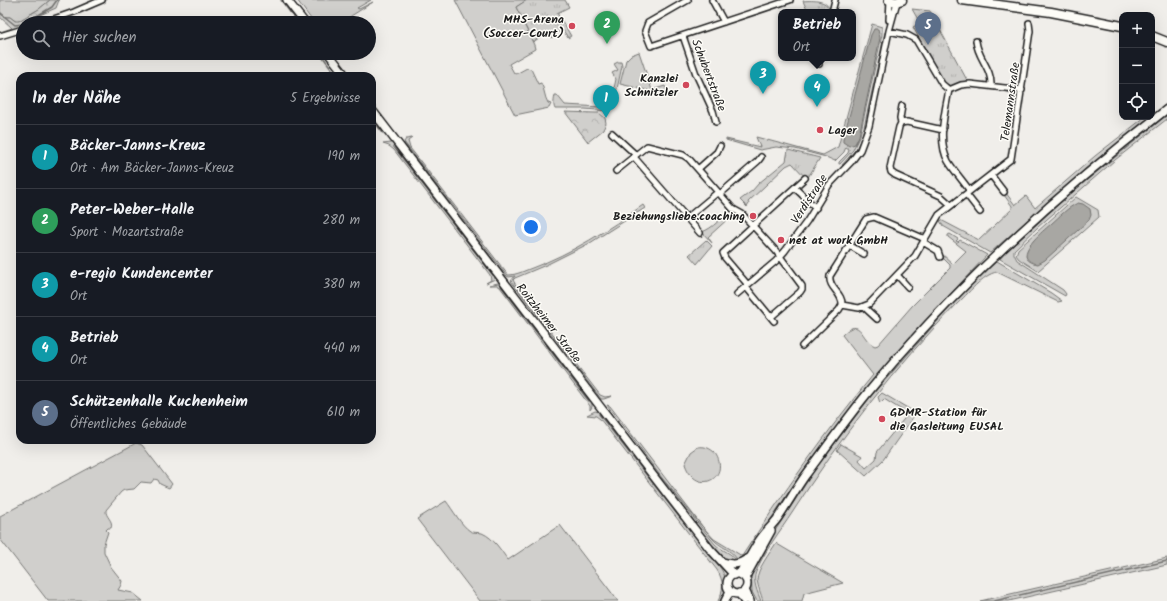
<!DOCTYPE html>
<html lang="de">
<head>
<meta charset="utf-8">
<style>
	body { margin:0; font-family:Kalam,sans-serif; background:#242831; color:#f1f3f6 }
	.controls { position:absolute; right:12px; top:12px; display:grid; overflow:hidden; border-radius:8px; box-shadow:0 4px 16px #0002 }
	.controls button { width:36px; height:36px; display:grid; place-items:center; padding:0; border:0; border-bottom:1px solid #363941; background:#171b24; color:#f1f3f6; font:20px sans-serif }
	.you { position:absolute; left:531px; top:227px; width:14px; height:14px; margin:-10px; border:3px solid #fff; border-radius:50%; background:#1a73e8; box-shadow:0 0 0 6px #1a73e833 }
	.badge { display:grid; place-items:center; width:26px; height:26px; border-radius:50%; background:#2563eb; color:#fff; font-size:13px; font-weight:700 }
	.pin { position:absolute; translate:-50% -33px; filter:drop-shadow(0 1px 2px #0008) }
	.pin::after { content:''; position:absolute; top:21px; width:14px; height:12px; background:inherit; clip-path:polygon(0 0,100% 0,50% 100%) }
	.popup { position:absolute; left:778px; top:9px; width:78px; height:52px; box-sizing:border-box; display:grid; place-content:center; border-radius:8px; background:#171b24; filter:drop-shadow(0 1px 3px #0005); font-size:13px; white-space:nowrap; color:#9ea1a6 }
	.popup b { font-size:15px; color:#f1f3f6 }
	.popup::after { content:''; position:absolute; left:50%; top:100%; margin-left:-8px; border:8px solid transparent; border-top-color:#171b24 }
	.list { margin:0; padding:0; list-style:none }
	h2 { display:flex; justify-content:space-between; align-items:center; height:52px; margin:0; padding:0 16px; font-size:17px }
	h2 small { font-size:13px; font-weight:400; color:#9ea1a6 }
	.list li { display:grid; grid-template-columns:26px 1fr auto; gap:12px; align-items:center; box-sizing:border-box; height:64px; padding:0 16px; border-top:1px solid #363941 }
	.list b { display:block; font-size:15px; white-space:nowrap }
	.list p { margin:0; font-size:13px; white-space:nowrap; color:#9ea1a6 }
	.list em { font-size:13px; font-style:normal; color:#9ea1a6 }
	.icon { flex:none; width:22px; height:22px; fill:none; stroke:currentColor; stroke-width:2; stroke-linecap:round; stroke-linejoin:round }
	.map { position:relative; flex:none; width:1167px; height:601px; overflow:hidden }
	.search { position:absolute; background:#171b24; box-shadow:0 4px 16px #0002; left:16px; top:16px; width:360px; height:44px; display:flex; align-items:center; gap:10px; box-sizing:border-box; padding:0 14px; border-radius:22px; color:#9ea1a6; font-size:15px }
	.panel { position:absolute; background:#171b24; box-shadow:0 4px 16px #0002; left:16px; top:72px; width:360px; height:372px; border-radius:12px }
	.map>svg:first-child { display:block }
	.green { fill:#d0cfcc; stroke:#767674 }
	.forest { fill:url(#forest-crowns); stroke:#767674 }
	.park { fill:url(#park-tufts); stroke:#767674 }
	.water { fill:#a8a7a3; stroke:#706f6d }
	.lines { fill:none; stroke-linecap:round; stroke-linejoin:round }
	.stream { stroke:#706f6d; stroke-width:1.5 }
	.street-casing { stroke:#1c1c1c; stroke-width:8 }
	.secondary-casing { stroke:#1c1c1c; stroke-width:10 }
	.primary-casing { stroke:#1c1c1c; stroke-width:11 }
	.street { stroke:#fdfcf7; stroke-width:5 }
	.secondary { stroke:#fdfcf7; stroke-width:7 }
	.primary { stroke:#fdfcf7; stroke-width:8 }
	.poi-dot { fill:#d1495b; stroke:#fdfcf7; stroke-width:1.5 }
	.labels { text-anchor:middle; stroke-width:3; stroke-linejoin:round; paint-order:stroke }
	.poi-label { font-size:12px; font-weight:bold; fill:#1c1c1c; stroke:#fdfcf7; text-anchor:end }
	.street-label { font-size:12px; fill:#1c1c1c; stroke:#fdfcf7 }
</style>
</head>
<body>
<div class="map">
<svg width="1167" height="601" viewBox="0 0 1167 601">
	<defs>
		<pattern id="forest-crowns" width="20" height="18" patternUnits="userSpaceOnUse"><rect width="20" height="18" fill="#d0cfcc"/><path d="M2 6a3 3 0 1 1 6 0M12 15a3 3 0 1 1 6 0" fill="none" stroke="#b2b1af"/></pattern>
		<pattern id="park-tufts" width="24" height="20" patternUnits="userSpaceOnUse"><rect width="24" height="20" fill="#d0cfcc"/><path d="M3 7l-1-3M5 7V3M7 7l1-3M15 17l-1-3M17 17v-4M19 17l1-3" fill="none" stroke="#b2b1af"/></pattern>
	</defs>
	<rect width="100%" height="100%" fill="#f0eeea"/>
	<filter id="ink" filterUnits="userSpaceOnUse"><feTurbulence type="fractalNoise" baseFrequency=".025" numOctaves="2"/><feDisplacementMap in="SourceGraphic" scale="8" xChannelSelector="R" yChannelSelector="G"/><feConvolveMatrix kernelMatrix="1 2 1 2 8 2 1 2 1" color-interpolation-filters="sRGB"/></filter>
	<g filter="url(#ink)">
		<path class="green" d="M0 0H50L39 9 17 22 10 17H6L0 12Z
			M297 0H371L357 8 359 9 373 2 351 16 348 18 345 23H314Z
			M455 0H527L516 7 534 45 535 49 509 64 514 73 516 74 527 68 531 69 538 84 541 83C545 90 544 96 548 103L551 104 549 108 515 115Z
			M872 24 882 27V35L860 135 853 150 840 164H839V162L848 153 849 149 846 147 844 152 835 161 826 157 795 149 776 147 760 150 726 140V139L760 147 756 137 823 155 838 147Z
			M885 32 886 33C883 51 879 69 875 88 870 113 867 151 843 166L842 165 856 149 862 136Z
			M639 52 652 90 665 86 668 95 620 84 626 60 631 55Z
			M618 62H621L622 66 615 98 609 111 585 109H555C553 105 554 100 555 95H557L565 105 602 107 611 102 616 79 612 73 618 70 614 64Z
			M1167 115V119L1115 160 1038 227 1014 250V254L1017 260 1063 290 1066 294 1065 296 1000 259 1006 252 1071 193Z
			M1145 117H1150L1089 166 990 253 943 226 939 219 979 240 1012 209V206L1004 195 1006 193 1015 205 1026 196 1035 208 1095 156Z
			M412 138 408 141 410 148 414 153 508 275C516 275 524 271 532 268 572 253 608 230 643 205L645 208 590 243 546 265 515 278 513 280 517 287 600 395 605 397 612 396 604 399H601L511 281 515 276 509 277 507 276 404 142 406 139Z
			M391 143 395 145 495 275V279L486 283 491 280 490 275 394 150 389 146 383 144Z
			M404 143 506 277H504L403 146Z
			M1076 197 1098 210 1099 217 1038 271 1019 259 1016 255 1018 249Z
			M950 234 958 239 956 241 958 242 960 240 987 255 912 335 854 403 792 487 746 557 738 562C735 551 719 547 712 538L662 478 607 405 610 406 702 526 714 539 742 556C783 493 825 433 873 375L842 335C862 315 860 340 875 346L878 345 912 306 950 268V265L942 257V254L953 264 966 251 948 237V235Z
			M997 261 1051 293 1062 301 1058 302 997 272C983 274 967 295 957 304 895 367 840 438 792 513 781 530 763 553 756 572 752 581 758 593 761 601H757L752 592 751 573 752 566 816 468 871 396 958 298Z
			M498 283H501L592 401V407L590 410V406L500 287 497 285H489Z
			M882 393 916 413 883 460 866 476 837 450 841 444 862 456 859 460 866 468 876 459 877 452 908 414 884 399 880 403 878 397Z
			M605 406 654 469 715 544C722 551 733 553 737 562L726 560 715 550 605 408Z
			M595 411 599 412 602 414 711 554C723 572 731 579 723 601H718C724 590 724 581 717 570L600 419 596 416 587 415Z
			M136 443 142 445 172 484 169 488 160 484 158 480 154 479 151 483 141 482 134 489 124 490 121 492 106 510C105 517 114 520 111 528H108L106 530 108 532 104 544V552L111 567 122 581 121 585 118 590 133 593 143 601H48L0 539V516Z
			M698 447C705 446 710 448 715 453 732 478 696 497 685 464L691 452Z
			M446 501C453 510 461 525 470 531 473 533 478 532 482 533 494 538 501 551 508 560L560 525 618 601H480L417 519Z
			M776 543 777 544 843 583 804 593 802 601H763C761 594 758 587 757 580 757 569 770 553 776 543Z
			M1167 558V565L1009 601H980Z"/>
		<path class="forest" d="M50 0H59L56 8 40 15 34 23H23V27L0 34V32L12 28 0 17V12L6 17H10L15 21H19L39 9Z
			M565 112 595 113H599L605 118 606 123 603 130 588 142Z"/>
		<path class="park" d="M527 0H565L569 7 557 13 571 36 568 38 563 30 553 36 552 38 548 32 533 42 516 7Z
			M803 1C813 0 830 0 829 12H808Z
			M912 9 930 11 968 82 952 86 944 83 913 27 920 23Z
			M788 150 820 158 807 179 792 163 786 166 748 202 749 204 747 207 740 200 752 191 759 183 786 161Z
			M729 209 741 217 738 219 730 217 708 237 712 243 702 232C713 228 722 218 729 209Z
			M706 240 712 246 697 264 689 255Z"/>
		<path class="water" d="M874 29H878L880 38 859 136 855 144 849 146 843 142V139L871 35Z
			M1078 203 1083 204 1090 209 1091 215 1089 220 1045 260 1038 264C1008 259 1043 231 1051 224 1059 217 1068 207 1078 203Z"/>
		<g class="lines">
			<path class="stream" d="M281 0 298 23
				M0 13 15 25 23 24
				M25 23 52 7 57 0
				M320 53 337 76
				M372 119 383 133
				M394 147 493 275
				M501 286 589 401
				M599 414 681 519
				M994 601 1167 561"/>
			<defs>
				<path id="street" d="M688 0 648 23 645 31 651 46 790 0
					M712 0 724 22
					M832 12 835 0
					M889 20 890 0
					M42 23 74 12 102 0
					M889 31 907 35 916 40 942 84 949 90 961 85 970 84 1022 90
					M0 36 23 29
					M683 36 696 74 713 111 716 122
					M976 41C978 59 992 68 991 86
					M819 64V58
					M949 90C945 111 937 141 948 161 954 171 963 181 970 191
					M901 123 900 118 902 106
					M943 130 907 122 901 123 899 127 890 168 891 172 895 175 941 196 951 205
					M612 133 636 155
					M634 157 700 233
					M698 169 717 152 720 146
					M616 171 647 146 683 155 689 159 733 209 742 214 776 251 802 286V289L800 292 771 317
					M991 175 1004 192
					M795 188 816 208
					M720 194 758 161 761 157
					M966 194 980 212
					M687 218 718 192
					M923 242 938 251 940 257
					M849 245 864 254
					M897 275 908 287
					M748 285 725 258 723 253 805 178
					M746 287 774 321
					M737 294 776 261 785 251 807 221 829 185 851 162 860 150 869 126 889 31 897 2
					M842 305 859 308 869 304 915 256 939 215 1011 159 1030 31 1029 23
					M842 305C843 293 828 288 830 276L866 219 874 217 925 239
					M864 307 877 319
					M802 346 839 310 842 305"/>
				<path id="secondary" d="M287 0 305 23
					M328 53 346 76
					M372 110 665 491 710 549 734 575
					M723 562C733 565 739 565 748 558
					M739 574C746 564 752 552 759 541 764 533 771 527 777 519 787 505 795 490 805 476 825 449 845 421 866 395 954 287 1057 194 1167 109
					M727 584a10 10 0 1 1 20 0a10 10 0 1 1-20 0Z
					M745 578 771 531
					M745 590 750 601
					M739 593 744 601
					M725 601 730 591"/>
				<path id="primary" d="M889 0 896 2 902 0
					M962 0 1051 12 1122 26
					M1152 36 1167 42"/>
			</defs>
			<use href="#street" class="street-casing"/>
			<use href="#secondary" class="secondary-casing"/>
			<use href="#primary" class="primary-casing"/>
			<use href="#street" class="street"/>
			<use href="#secondary" class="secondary"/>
			<use href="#primary" class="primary"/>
		</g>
	</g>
	<g class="poi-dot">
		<circle cx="572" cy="26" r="4"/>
		<circle cx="686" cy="85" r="4"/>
		<circle cx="820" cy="130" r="4"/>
		<circle cx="753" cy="216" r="4"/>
		<circle cx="781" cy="240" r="4"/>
		<circle cx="882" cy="419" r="4"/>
	</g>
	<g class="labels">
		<g class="poi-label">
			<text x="564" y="23">MHS-Arena<tspan x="564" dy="14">(Soccer-Court)</tspan></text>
			<text x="678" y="82">Kanzlei<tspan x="678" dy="14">Schnitzler</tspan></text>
			<text x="828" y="134" text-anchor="start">Lager</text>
			<text x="745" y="220">Beziehungsliebe.coaching</text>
			<text x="789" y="244" text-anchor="start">net at work GmbH</text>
			<text x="890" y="416" text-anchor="start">GDMR-Station für<tspan x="890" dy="14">die Gasleitung EUSAL</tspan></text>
		</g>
		<g class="street-label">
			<text transform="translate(709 75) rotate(69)" y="4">Schubertstraße</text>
			<text transform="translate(1010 102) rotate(-82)" y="4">Telemannstraße</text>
			<text transform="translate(809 199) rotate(-57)" y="4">Verdistraße</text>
			<text transform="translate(549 323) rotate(52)" y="4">Roitzheimer Straße</text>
		</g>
	</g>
</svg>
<div class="controls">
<button>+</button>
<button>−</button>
<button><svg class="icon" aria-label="locate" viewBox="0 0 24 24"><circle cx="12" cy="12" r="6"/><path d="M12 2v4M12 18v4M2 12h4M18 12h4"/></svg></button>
</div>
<div class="you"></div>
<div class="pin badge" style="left:606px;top:118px;background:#0f9aa8">1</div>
<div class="pin badge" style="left:607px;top:44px;background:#2e9e5b">2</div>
<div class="pin badge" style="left:763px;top:94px;background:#0f9aa8">3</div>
<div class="pin badge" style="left:817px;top:107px;background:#0f9aa8">4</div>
<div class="popup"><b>Betrieb</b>Ort</div>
<div class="pin badge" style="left:928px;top:45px;background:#5c6f8a">5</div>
<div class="search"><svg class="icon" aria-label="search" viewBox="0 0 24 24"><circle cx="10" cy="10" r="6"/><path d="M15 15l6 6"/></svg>Hier suchen</div>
<section class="panel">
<h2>In der Nähe<small>5 Ergebnisse</small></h2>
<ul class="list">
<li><span class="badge" style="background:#0f9aa8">1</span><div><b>Bäcker-Janns-Kreuz</b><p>Ort · Am Bäcker-Janns-Kreuz</p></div><em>190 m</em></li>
<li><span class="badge" style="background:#2e9e5b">2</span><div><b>Peter-Weber-Halle</b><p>Sport · Mozartstraße</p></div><em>280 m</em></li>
<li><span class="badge" style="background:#0f9aa8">3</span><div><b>e-regio Kundencenter</b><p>Ort</p></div><em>380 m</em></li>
<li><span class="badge" style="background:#0f9aa8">4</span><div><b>Betrieb</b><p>Ort</p></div><em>440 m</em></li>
<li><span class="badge" style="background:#5c6f8a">5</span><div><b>Schützenhalle Kuchenheim</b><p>Öffentliches Gebäude</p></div><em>610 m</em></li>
</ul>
</section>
</div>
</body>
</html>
